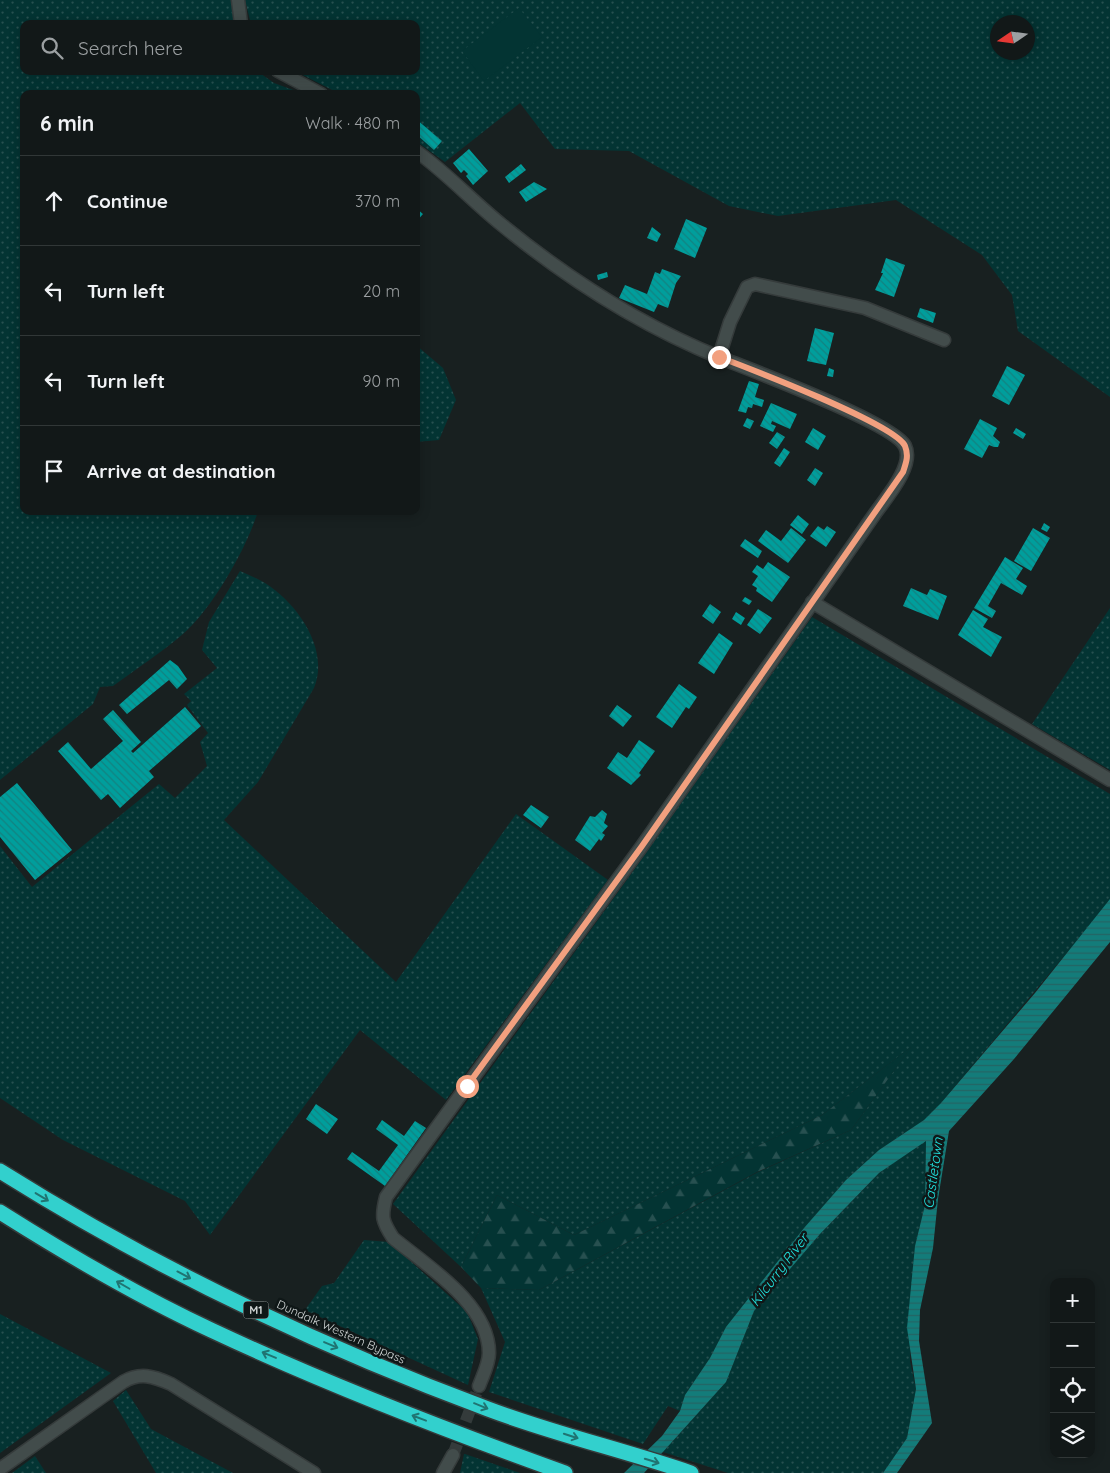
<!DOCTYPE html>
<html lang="en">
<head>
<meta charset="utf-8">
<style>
	body { margin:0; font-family:Quicksand,sans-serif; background:#1b2121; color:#f1f3f6 }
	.controls { position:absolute; right:15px; bottom:15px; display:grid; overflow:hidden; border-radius:10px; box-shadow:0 2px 12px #0003 }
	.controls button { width:45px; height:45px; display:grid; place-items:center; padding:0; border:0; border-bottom:1px solid #313737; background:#121818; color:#f1f3f6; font:25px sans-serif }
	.compass { position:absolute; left:990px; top:15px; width:45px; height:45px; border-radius:50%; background:#121818; box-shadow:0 2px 12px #0003; rotate:257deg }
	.stop { position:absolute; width:15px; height:15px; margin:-11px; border:4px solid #f2a07f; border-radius:50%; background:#fff }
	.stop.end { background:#f2a07f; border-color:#fff; box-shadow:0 1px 5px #0008 }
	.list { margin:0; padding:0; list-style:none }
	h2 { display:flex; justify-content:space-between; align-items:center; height:65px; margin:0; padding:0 20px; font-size:21px }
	h2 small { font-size:16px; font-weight:400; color:#9ca0a2 }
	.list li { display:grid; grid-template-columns:32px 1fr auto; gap:15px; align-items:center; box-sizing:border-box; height:90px; padding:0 20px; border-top:1px solid #313737 }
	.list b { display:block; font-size:19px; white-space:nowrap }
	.list em { font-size:16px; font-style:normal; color:#9ca0a2 }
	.icon { flex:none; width:28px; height:28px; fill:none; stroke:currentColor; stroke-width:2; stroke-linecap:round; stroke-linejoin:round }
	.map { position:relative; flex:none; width:1110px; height:1473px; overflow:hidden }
	.search { position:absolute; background:#121818; box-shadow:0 2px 12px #0003; left:20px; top:20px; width:400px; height:55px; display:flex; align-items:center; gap:12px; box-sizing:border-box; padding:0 18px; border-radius:10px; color:#9ca0a2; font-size:19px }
	.panel { position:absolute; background:#121818; box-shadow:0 2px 12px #0003; left:20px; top:90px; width:400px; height:425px; border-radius:10px }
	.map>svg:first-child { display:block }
	.grass { fill:url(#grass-dots); fill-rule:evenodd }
	.forest { fill:url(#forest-firs) }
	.pitch { fill:#033433 }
	.water { fill:url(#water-rules) }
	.building { fill:url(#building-back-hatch) }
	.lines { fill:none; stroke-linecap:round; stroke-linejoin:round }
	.minor-tunnel { stroke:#343b3b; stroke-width:12; stroke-dasharray:12 6; stroke-linecap:butt }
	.minor-casing { stroke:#353b3b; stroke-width:15 }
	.highway-casing { stroke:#353b3b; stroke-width:18 }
	.minor { stroke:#424c4b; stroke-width:12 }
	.highway { stroke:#32d0cd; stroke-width:15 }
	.oneway { stroke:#207472 }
	.route { stroke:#f2a07f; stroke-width:6 }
	.labels { text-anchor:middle; stroke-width:5; stroke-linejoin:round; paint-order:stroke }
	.shield { fill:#0f1717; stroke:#969c9c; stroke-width:1 }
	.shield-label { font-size:11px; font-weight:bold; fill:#d0d5d5 }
	.street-label { font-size:12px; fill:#d0d5d5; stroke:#0f1717 }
	.water-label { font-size:14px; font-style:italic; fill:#21e4e1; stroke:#0f1717 }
</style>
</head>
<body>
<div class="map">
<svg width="1110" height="1473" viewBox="0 0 1110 1473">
	<defs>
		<pattern id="grass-dots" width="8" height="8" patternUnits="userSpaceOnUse" patternTransform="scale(1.25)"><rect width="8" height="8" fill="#033433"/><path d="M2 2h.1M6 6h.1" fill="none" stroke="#275050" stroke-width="1.8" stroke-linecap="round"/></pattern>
		<pattern id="forest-firs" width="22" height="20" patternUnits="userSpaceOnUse" patternTransform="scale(1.25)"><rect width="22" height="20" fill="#033433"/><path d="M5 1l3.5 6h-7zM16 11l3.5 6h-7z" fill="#275050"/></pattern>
		<pattern id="water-rules" width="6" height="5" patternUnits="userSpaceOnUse" patternTransform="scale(1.25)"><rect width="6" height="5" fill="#137c7a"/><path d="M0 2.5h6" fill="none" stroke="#246463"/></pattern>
		<pattern id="building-back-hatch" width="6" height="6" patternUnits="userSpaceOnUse" patternTransform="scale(1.25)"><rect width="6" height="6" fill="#009e9c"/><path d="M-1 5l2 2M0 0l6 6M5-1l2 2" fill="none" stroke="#138280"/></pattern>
	</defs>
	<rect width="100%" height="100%" fill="#182020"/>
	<path class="grass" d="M0 0H232L235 24H24V71H257L274 83 304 94H24V511H258C247 548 212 609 183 634 161 653 136 669 113 686L100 687 93 704 0 780Z
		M245 0H1110V397L1018 331 1012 295 982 255 896 200 778 216 729 206 629 151 555 149 520 103 445 162 416 141V94H340L295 71H416V24H251ZM998 22H1028V52H998Z
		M416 345 443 368 456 400 439 440 416 442Z
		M240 571C248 575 257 578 265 583 297 603 330 649 314 688L258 782 224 820 396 982 516 814 608 880 446 1100 360 1030 210 1235 185 1201 63 1140 0 1098V846L32 887 159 784 175 798 207 766 200 742 208 733 187 705 191 701 184 694 217 668 202 650 209 622Z
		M1110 608V770L1032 724Z
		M812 617 1110 794V899L1102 911 941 1103 924 1120 879 1150 846 1180 804 1228 726 1327 710 1358 685 1395 680 1411 668 1406 643 1444 489 1392 505 1342 481 1288 539 1290 758 1172 851 1130 911 1047 822 1115 574 1235 497 1195 461 1267 393 1204 631 874Z
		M926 1140 925 1205 915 1246 910 1361 916 1389 907 1438 883 1473H728L663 1452 726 1382 754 1311 820 1234 879 1173Z
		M364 1240 389 1242 467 1312 478 1339 468 1385 305 1310 322 1286 334 1283Z
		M0 1314 111 1373 0 1453Z
		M126 1390 151 1429 233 1473H156L113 1401Z
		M464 1454H465L520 1473H460Z
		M35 1456 46 1473H12Z"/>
	<path class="forest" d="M912 1046 851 1130 757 1172 539 1290 481 1288 461 1267 497 1195 574 1235 822 1115Z"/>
	<path class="pitch" d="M519 8 542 37 484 81 462 51Z"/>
	<path class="water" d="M1110 899V942L1014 1059 949 1131 938 1199 933 1248 920 1310 919 1341 932 1423 897 1473H883L907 1438 916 1389 907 1328 915 1246 925 1205 926 1141 879 1173 820 1234 754 1311 726 1382 644 1473H624L662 1436 680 1411 685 1395 710 1358 726 1327 804 1228 846 1180 879 1150 924 1120 941 1103 1035 993Z"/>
	<path class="building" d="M416 119 442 141 434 150 416 134Z
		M469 149 488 171 473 185 466 176 468 174 464 170 461 173 453 163Z
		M521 164 526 170 509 183 505 177Z
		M534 182 547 189 526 202 519 192Z
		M416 208 423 214 416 222Z
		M686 219 707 228 695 258 674 249Z
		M652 227 661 234 657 242 647 238Z
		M886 258 905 265 894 297 875 290 883 273H881Z
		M662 269 681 276 676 283 668 308 658 304 654 312 619 298 625 285 647 294 655 272 660 274Z
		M607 272 608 277 598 280 597 275Z
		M920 308 936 313 933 323 917 317Z
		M815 328 834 333 826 365 807 361Z
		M1007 366 1025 375 1009 405 992 396Z
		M829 368 834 370 833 377 827 376Z
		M749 381 759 384 755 397 764 400 762 407 753 404 752 408 748 407 746 413 738 411Z
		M771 403 797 414 790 429 772 421 771 424 776 426 773 432 760 426Z
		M747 418 754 421 750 429 743 426Z
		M980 419 997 428 993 436 1000 442 998 447H994L989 445 982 458 964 449Z
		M813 428 826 436 818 450 805 442Z
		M1016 428 1026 434 1023 439 1013 433Z
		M777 432 785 437 777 449 769 443Z
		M784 448 790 452 780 467 774 463Z
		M815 468 823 473 815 486 807 480Z
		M798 515 809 524 802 534 790 525Z
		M1044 523 1050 527 1047 532 1041 529Z
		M818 526 824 530 827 526 836 532 826 547 810 536Z
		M791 528 806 540 788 563 758 541 766 530 781 541Z
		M1033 528 1050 538 1031 571 1014 561Z
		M745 539 762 551 758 558 740 546Z
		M1005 557 1023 568 1016 579 1027 586 1022 595 1001 583 988 606 996 611 992 618 974 608Z
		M768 562 790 577 772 602 756 591 757 588 752 585 758 576 752 572 757 565 763 569Z
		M911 588 927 595 930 589 947 596 938 620 903 606Z
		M745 597 752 601 749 605 742 601Z
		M710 604 721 612 713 624 702 616Z
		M758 609 772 618 760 634 747 625Z
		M973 610 988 619 983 627 1002 637 991 657 958 635Z
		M736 612 745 618 741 625 732 619Z
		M719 633 733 643 714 674 698 663Z
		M170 660 178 666 187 679 177 689 169 680 127 714 119 705Z
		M679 684 697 697 689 709 686 707 672 728 656 717Z
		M617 705 632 716 623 727 609 716Z
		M185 707 201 726 149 771 154 777 120 808 108 794 101 800 58 751 68 742 91 769 123 741 103 719 113 710 141 742 131 751 133 753Z
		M639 740 655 751 639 773 641 775 631 785 607 768 618 752 627 758Z
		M17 783 72 850 35 880 0 837V797Z
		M531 805 549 817 541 828 523 815Z
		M602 810 607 814 604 823 608 826 602 833 605 835 601 841 599 839 590 851 575 840 590 816 595 817Z
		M316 1104 338 1119 327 1134 306 1119Z
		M382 1120 404 1136 415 1121 426 1128 385 1186 347 1159 352 1152 379 1171 398 1145 376 1129Z"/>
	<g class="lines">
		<path class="minor-tunnel" d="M453 1455 479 1386"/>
		<defs>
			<path id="minor" d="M238 0 241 24
				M278 71 321 94
				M416 151C447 173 472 201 502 225 568 279 642 326 721 358 751 370 893 423 905 446 915 466 885 499 874 515L642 846 386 1197C381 1217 382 1221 393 1238 427 1266 489 1304 489 1353 489 1364 483 1375 479 1386
				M719 357 730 322 747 287 755 284 865 308 944 340
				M812 602 1110 780
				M0 1469 123 1382C140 1372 153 1376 171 1384L314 1473
				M443 1473 453 1455"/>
			<path id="highway" d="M0 1171C153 1267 318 1346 488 1409 554 1434 624 1450 691 1473
				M0 1212C68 1255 138 1296 211 1330 326 1384 445 1430 565 1473"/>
		</defs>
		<use href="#minor" class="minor-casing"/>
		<use href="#highway" class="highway-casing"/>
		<use href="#minor" class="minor"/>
		<use href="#highway" class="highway"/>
	</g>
	<defs><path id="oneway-shaft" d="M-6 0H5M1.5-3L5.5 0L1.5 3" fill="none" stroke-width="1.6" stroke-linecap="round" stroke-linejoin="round" transform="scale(1.25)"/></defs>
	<g class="oneway">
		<use href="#oneway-shaft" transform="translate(42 1197) rotate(31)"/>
		<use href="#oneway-shaft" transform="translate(184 1275) rotate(28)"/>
		<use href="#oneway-shaft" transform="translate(123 1285) rotate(-150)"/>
		<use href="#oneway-shaft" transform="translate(331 1345) rotate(23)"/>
		<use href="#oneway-shaft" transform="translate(269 1355) rotate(-157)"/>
		<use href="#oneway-shaft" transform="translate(481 1406) rotate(22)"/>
		<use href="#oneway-shaft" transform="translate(419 1418) rotate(-159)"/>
		<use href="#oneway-shaft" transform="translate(571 1436) rotate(18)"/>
		<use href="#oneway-shaft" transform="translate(652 1461) rotate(17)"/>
	</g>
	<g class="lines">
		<path class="route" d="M467 1086 642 846 903 472C906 463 909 456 905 446 895 424 748 368 719 357"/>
	</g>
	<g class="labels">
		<rect class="shield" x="243.5" y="1301.5" width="25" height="17" rx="4"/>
		<g class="shield-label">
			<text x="256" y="1314">M1</text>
		</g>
		<g class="street-label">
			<text transform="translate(341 1332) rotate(24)" y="4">Dundalk Western Bypass</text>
		</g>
		<g class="water-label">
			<text transform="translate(933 1173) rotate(-82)" y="5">Castletown</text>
			<text transform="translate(779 1270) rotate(-53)" y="5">Kilcurry River</text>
		</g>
	</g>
</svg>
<div class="controls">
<button>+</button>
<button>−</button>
<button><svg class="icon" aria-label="locate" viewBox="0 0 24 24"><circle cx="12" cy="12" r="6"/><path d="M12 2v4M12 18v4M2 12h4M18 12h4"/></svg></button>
<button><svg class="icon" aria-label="layers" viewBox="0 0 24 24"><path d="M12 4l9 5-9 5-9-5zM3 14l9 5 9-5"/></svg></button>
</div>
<svg class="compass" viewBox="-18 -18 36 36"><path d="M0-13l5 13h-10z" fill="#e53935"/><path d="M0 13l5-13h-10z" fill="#9ca0a2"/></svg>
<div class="stop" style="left:467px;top:1086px"></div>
<div class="stop end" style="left:719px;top:357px"></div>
<div class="search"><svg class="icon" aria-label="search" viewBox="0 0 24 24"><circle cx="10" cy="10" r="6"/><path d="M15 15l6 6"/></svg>Search here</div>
<section class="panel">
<h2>6 min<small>Walk · 480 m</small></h2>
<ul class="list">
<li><svg class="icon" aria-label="ahead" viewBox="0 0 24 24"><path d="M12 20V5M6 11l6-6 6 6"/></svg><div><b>Continue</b></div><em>370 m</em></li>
<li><svg class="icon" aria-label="left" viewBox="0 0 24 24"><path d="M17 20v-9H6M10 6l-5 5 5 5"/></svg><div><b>Turn left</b></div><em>20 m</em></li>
<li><svg class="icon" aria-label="left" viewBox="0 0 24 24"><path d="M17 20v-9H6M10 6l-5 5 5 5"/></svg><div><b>Turn left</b></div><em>90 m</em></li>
<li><svg class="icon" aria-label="arrive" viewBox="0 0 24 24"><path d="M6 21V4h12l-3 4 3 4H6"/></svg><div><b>Arrive at destination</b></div></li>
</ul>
</section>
</div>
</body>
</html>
